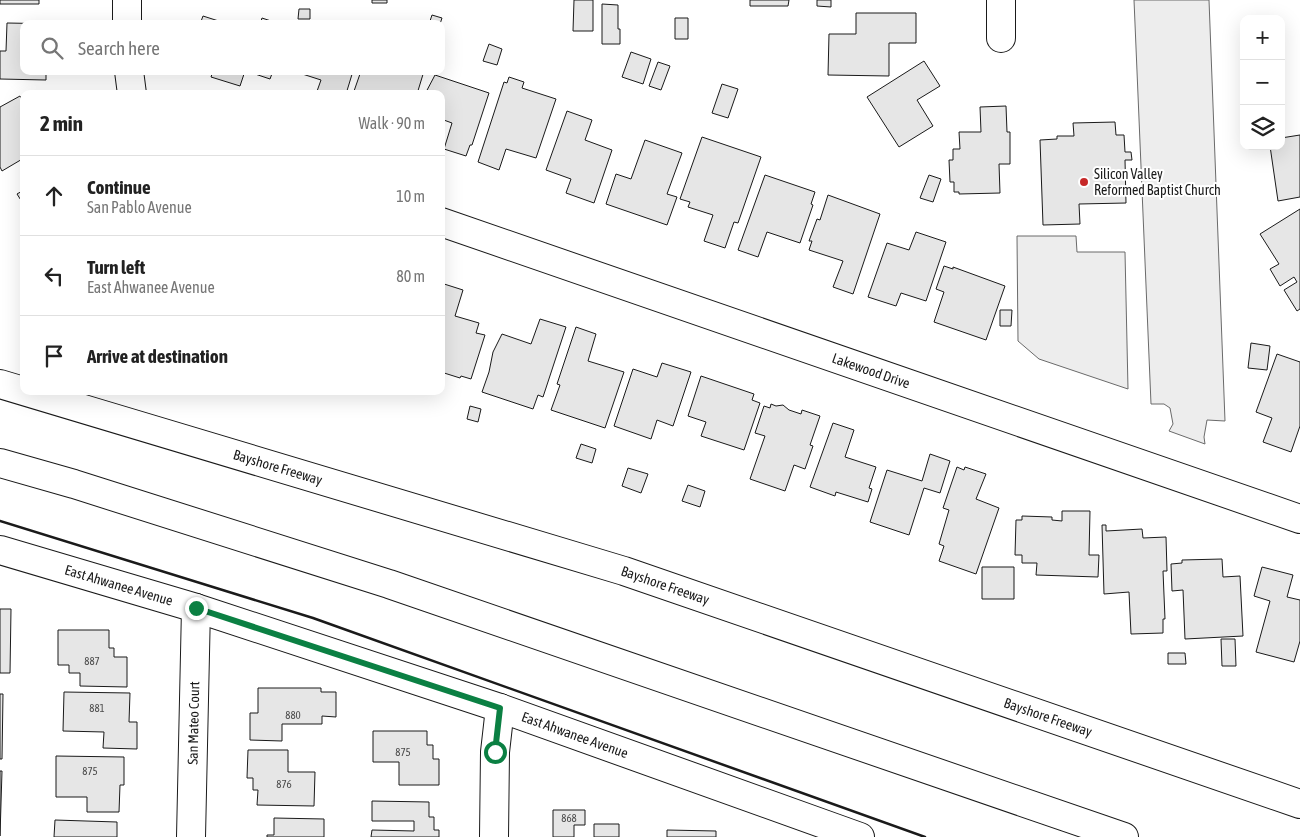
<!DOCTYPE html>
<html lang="en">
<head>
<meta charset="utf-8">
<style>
	body { margin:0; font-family:"Asap Condensed",sans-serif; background:#f6f6f6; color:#222 }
	.controls { position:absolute; right:15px; top:15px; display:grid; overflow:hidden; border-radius:10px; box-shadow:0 5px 20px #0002 }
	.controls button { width:45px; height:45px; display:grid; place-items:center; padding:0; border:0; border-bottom:1px solid #e0e0e0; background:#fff; color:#222; font:25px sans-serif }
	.stop { position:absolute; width:15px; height:15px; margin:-11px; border:4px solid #0b8043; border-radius:50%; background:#fff }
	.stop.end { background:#0b8043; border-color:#fff; box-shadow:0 1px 5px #0008 }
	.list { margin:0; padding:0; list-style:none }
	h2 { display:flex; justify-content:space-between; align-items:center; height:65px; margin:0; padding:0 20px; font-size:21px }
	h2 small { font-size:16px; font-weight:400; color:#767676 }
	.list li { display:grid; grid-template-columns:32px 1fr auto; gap:15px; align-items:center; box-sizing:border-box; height:80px; padding:0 20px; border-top:1px solid #e0e0e0 }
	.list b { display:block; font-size:19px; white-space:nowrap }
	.list p { margin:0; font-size:16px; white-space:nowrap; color:#767676 }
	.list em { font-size:16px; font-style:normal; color:#767676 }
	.icon { flex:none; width:28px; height:28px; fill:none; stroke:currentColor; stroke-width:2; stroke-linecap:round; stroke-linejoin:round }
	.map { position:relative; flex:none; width:1300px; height:837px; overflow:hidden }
	.search { position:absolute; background:#fff; box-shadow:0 5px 20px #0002; left:20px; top:20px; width:425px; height:55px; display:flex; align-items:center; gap:12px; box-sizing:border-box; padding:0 18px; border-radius:10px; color:#767676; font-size:19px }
	.panel { position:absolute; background:#fff; box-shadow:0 5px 20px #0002; left:20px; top:90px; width:425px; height:305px; border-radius:10px }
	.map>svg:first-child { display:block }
	.parking { fill:#ededed; stroke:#6a6a6a }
	.building { fill:#e6e6e6; stroke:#1a1a1a }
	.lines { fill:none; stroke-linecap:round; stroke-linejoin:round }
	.minor-casing { stroke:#1a1a1a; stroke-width:30 }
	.highway-casing { stroke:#1a1a1a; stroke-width:30 }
	.minor { stroke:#fff; stroke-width:28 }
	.highway { stroke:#fff; stroke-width:28 }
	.wall { stroke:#1a1a1a; stroke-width:2.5 }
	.route { stroke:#0b8043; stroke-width:6 }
	.poi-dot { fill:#c62828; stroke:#fff; stroke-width:2 }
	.labels { text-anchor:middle; stroke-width:4; stroke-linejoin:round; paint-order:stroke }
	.number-label { font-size:11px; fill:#4d4d4d }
	.poi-label { font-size:14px; fill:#1a1a1a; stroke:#fff; text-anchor:start }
	.street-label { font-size:14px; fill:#1a1a1a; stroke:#fff }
</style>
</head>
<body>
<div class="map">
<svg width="1300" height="837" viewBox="0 0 1300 837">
	<rect width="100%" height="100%" fill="#fff"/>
	<path class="parking" d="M1134 0H1209L1225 421 1207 420 1204 437 1205 444 1169 431 1173 424 1170 408 1164 404H1151Z
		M1017 236H1076L1077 252H1125L1128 389 1039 359 1018 341Z"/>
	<path class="building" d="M0 0H39V4H0Z
		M372 0H387V3H372Z
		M574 0H593V31H573Z
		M750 0H789L788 6H750Z
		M817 0H831V7L817 6Z
		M602 4 618 5V29H620V44H602Z
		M299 9H310V19H298Z
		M856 13H916V43H889V76L828 75 829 34H856Z
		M432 15 442 18 440 24H429Z
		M203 16 228 24H200Z
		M262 18 280 24H260Z
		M675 18H688V39H675Z
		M7 23 62 24H24V71H46V80L0 79V51H6Z
		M489 44 502 49 497 65 483 61Z
		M631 52 651 59 643 84 622 77Z
		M924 61 940 86 917 100 933 126 899 147 867 97Z
		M658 62 670 66 661 90 649 86Z
		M213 71H245L240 86 211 77Z
		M246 71H273L270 79Z
		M293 71H353L346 94H316L321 80Z
		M361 71H424L417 94H353Z
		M435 75 489 93 472 145H470L466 156 444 149 452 123 441 119V94H425Z
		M509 77 524 82 522 88 556 99 536 158 506 149 499 170 478 162 504 82 507 83Z
		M722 84 738 89 728 118 712 113Z
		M20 96 24 102V158L2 171 0 167V107Z
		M1006 106 1007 132H1010V164H999L1000 193 959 194V192H954V182H950L949 160H953V149H960L959 132H981L980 107Z
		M567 111 592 120 585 140 612 150 594 203 566 193 571 179 546 170Z
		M1115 122 1116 135H1124L1125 152H1131L1132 160H1125L1126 203 1079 204 1080 224 1043 225 1040 140 1057 139V136H1074L1073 123Z
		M1300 135V197L1278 201 1270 146H1281V138Z
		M702 137 761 157 738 223 734 222 725 248 704 241 713 215 688 207 690 202 680 199Z
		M645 140 682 153 667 194 677 197 667 225 606 204 616 174 631 179Z
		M765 175 815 192 811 204 813 205 800 243 767 232 758 257 738 250Z
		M929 175 941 179 933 202 920 198Z
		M24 190V205L17 194Z
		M828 195 880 214 853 294 833 287 843 261 809 250 812 241H809L817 219 820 220Z
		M1300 209V309L1297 311 1284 290 1297 282 1294 277 1280 286 1270 269 1279 264 1260 234Z
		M916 232 946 242 926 301 901 293 896 306 868 297 887 243 909 250Z
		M944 266 953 269V267L1005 286 986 340 934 322 944 292 936 289Z
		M441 283 463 290 455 316 479 323 476 333 485 335 471 379 461 376 460 378 441 372Z
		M1000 310H1012L1011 326H1000Z
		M540 319 566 327 543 397 538 395 533 409 482 392 489 372 493 352 502 334 531 344Z
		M576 327 596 334 588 361 624 372 605 428 551 410 560 385 557 384Z
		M1251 343 1270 346 1267 370 1248 368Z
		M1277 354 1300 362V426L1291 452 1263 442 1272 418 1256 412Z
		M662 363 691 372 673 426 657 420 651 439 614 426 633 369 657 377Z
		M701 376 754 394 752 400 760 403 744 450 701 436 706 422 688 416Z
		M771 404 776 406 783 405 789 410 801 414 802 410 820 416 810 445 813 446 805 469 794 465 785 491 750 479 765 436 755 433 764 406 770 408Z
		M470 406 481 409 478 422 467 419Z
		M833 423 854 430 845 457 876 467 869 488 872 489 868 502 836 492 835 496 810 487Z
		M581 444 596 449 592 463 576 458Z
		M930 454 950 461 940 493 924 488 909 535 870 522 887 470 922 481Z
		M957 467 964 470 965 467 986 474 976 499 999 508 976 574 939 561 944 546 939 544 949 510 943 508Z
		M628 468 648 474 641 493 622 486Z
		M688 485 705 491 700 507 682 501Z
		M1062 511H1090L1089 555H1099L1098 577 1036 575 1037 563H1022V555H1015L1016 520H1022V516L1052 517V520L1062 521Z
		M1102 525H1106V531L1142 529 1143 538 1166 537 1167 571H1163L1165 619H1163V633L1131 634 1129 592 1104 594Z
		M1222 559 1223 577 1240 576 1243 636 1185 639 1183 590 1172 591 1171 564 1182 563V560Z
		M982 567H1014V599H982Z
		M1262 567 1293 575 1287 597 1300 600V641L1294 662 1256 652 1270 601 1254 596Z
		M0 609H11L10 673H0Z
		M58 630H109V648H114V657H127V687L80 686V673H69V665H58Z
		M1221 639H1235L1236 666H1222Z
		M1168 653H1185L1186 664H1168Z
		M258 688H321V692H336V717L322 716V724H282V741L250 740V713H258Z
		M64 692 130 693 129 722H137V749L103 748 104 732 63 731Z
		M0 694H3L2 759H0Z
		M373 731H427V745H433V759H439V785H399V762H373Z
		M248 750H288V772H315L314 806 257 805 258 790H253V778H247Z
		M56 756 124 757V785H120L119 812H87V797H56Z
		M0 771H2L0 836Z
		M372 801 429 802V817H434V830H439V837H371L372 830 414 831V821H372Z
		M553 810H585V825H574V837H553Z
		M274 818 324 819V837H267V835H274Z
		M55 820 117 822V837H54Z
		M594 824H619V837H594Z
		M667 830 716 831V837H667Z"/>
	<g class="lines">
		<defs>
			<g id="minor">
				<path d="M127 24V0"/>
				<path d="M1001 38V0"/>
				<path d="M129 71 132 94"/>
				<path id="s1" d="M441 222 1300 519"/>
				<path id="s2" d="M0 550 196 608 500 708 860 837"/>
				<path id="s3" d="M191 837 196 608"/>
				<path d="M494 837 495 752 500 708"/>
			</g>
			<g id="highway">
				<path id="s4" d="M0 384 624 571 1300 804"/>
				<path d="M0 463 74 484 389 584 1124 837"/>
			</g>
		</defs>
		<use href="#minor" class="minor-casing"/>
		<use href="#highway" class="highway-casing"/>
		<use href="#minor" class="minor"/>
		<use href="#highway" class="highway"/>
		<path class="wall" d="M0 521 313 618 925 837"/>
	</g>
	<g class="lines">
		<path class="route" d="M196 608 500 708 495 752"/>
	</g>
	<circle class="poi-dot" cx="1084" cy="182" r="5"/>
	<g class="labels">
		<g class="number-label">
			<text x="92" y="665">887</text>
			<text x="97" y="712">881</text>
			<text x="293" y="719">880</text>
			<text x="403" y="756">875</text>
			<text x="90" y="775">875</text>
			<text x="284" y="788">876</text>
			<text x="569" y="822">868</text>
		</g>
		<g class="poi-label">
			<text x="1094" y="179">Silicon Valley<tspan x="1094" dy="16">Reformed Baptist Church</tspan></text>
		</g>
		<g class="street-label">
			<text dy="5" stroke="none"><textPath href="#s1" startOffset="455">Lakewood Drive</textPath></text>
			<text dy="5" stroke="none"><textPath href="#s4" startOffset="290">Bayshore Freeway</textPath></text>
			<text dy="5" stroke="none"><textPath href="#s2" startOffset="124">East Ahwanee Avenue</textPath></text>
			<text dy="5" stroke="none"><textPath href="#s4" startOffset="695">Bayshore Freeway</textPath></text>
			<text dy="5" stroke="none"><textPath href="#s4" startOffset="1100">Bayshore Freeway</textPath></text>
			<text dy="5" stroke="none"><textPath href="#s3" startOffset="114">San Mateo Court</textPath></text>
			<text dy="5" stroke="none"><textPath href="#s2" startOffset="604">East Ahwanee Avenue</textPath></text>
		</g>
	</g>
</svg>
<div class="controls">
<button>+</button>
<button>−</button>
<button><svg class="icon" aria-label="layers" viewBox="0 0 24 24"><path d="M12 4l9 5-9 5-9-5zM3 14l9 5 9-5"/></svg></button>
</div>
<div class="stop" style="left:495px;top:752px"></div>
<div class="stop end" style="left:196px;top:608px"></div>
<div class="search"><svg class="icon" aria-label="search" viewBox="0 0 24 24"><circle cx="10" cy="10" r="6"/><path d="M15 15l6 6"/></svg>Search here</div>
<section class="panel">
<h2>2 min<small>Walk · 90 m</small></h2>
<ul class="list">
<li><svg class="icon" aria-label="ahead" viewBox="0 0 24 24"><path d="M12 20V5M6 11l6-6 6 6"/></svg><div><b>Continue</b><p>San Pablo Avenue</p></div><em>10 m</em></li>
<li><svg class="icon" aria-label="left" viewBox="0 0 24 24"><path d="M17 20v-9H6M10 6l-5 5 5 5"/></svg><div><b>Turn left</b><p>East Ahwanee Avenue</p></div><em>80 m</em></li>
<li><svg class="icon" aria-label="arrive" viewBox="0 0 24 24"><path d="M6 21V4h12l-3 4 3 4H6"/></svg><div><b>Arrive at destination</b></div></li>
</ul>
</section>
</div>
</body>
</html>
